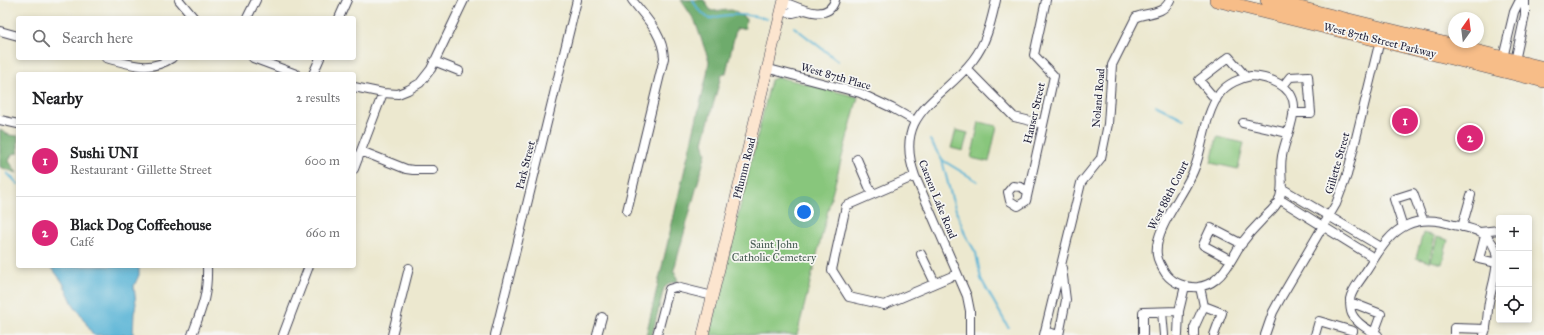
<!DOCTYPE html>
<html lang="en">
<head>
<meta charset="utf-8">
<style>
	body { margin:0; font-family:"IM FELL Great Primer",serif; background:#f6f6f6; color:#202124 }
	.controls { position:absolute; right:12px; bottom:12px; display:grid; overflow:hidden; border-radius:4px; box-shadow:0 2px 6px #0003 }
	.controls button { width:36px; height:36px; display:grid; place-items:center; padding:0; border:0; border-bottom:1px solid #e0e0e0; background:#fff; color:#202124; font:20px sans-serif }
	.compass { position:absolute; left:1448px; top:12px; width:36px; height:36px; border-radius:50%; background:#fff; box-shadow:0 2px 6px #0003; rotate:14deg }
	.you { position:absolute; left:804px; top:212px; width:14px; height:14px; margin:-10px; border:3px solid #fff; border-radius:50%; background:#1a73e8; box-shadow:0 0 0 6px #1a73e833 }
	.badge { display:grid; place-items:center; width:26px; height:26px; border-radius:50%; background:#db2777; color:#fff; font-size:13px; font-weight:700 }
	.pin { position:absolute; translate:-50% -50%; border:2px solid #fff; box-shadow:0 1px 4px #0006 }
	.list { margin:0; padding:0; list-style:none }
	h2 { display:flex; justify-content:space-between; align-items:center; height:52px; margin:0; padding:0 16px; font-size:17px }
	h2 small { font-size:13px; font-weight:400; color:#757577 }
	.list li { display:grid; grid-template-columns:26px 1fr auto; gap:12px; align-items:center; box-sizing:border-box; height:72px; padding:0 16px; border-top:1px solid #e0e0e0 }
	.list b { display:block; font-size:15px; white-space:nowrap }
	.list p { margin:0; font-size:13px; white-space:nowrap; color:#757577 }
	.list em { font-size:13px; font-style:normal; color:#757577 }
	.icon { flex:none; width:22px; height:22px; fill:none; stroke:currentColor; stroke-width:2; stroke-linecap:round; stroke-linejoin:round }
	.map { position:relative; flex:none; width:1544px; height:335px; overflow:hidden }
	.search { position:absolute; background:#fff; box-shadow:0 2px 6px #0003; left:16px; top:16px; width:340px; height:44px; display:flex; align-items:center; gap:10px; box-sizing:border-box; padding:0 14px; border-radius:4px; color:#757577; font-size:15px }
	.panel { position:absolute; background:#fff; box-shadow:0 2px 6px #0003; left:16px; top:72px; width:340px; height:196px; border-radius:4px }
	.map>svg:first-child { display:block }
	.green { fill:#88c67c; stroke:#55745c }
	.forest { fill:#6eab6c; stroke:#486654 }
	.water { fill:#58b4d6; stroke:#3d6b88 }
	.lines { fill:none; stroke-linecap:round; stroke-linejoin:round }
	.stream { stroke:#58b4d6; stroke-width:2 }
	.street-casing { stroke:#404051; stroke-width:10 }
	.secondary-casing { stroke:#404051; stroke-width:12 }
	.primary-casing { stroke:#404051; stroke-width:14 }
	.street { stroke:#fff; stroke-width:8 }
	.secondary { stroke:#fce5cf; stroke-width:11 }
	.primary { stroke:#f7bd88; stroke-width:13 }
	.labels { text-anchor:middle; stroke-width:3.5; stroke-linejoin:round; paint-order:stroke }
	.street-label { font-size:11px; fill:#22223b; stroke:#f6f6f2 }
	.park-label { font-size:11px; fill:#465b52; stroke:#f6f6f2 }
</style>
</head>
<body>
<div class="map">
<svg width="1544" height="335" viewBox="0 0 1544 335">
	<rect width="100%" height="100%" fill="#f6f6f2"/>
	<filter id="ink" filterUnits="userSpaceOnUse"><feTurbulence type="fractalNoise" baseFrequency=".025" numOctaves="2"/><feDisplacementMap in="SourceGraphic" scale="8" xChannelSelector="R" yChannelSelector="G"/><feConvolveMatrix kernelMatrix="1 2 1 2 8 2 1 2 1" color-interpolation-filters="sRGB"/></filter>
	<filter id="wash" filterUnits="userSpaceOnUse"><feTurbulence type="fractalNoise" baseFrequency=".012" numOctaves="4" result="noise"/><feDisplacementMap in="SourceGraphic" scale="16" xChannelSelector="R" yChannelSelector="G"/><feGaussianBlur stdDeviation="0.9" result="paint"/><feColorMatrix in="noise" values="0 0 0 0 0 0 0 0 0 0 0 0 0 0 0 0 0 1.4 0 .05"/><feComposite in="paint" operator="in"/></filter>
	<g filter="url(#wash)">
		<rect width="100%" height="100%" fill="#ece8cf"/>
		<path class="green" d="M778 77 858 97 831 198 797 335H709L771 80Z
			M979 122 997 126 989 162 971 158Z
			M956 130 968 133 963 151 951 148Z
			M1217 137 1244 143 1238 169 1211 163Z
			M1423 233 1435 236 1429 262 1416 258Z
			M1437 237 1448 240 1442 264 1431 261Z"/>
		<path class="forest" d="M681 0H704L711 11 732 10 746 19 745 28 736 29 726 73 721 76 703 142 706 153 674 270 678 281 670 283 664 288 652 335H646L707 74 709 61 695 21Z
			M0 130 9 135 18 136V153L12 154 9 161 17 173 0 167Z"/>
		<path class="water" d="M52 266H139V275L134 286 136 304 134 313 133 335H94L92 333 79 312 75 308 63 283 52 268Z"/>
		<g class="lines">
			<path class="stream" d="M693 0 698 9 709 19C727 13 749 14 767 19
				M794 27 838 61
				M1155 105 1184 119
				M930 140 942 160 952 199 965 234 976 253 981 279 1008 327
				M942 160 977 181
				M7 173 18 184"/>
		</g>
	</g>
	<g filter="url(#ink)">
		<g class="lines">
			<defs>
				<path id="street" d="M179 0 194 18
					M784 2C798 7 828 24 835 0
					M782 12 793 13 805 10
					M247 18 256 0
					M339 18 347 0
					M0 31 18 36
					M106 58C130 64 149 73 172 58
					M253 58 296 74
					M1503 58 1514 12 1520 0
					M434 61 459 71
					M1515 61 1525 15V0
					M966 68 1014 117 1043 124
					M769 69 860 93 892 108 915 121
					M313 74 320 58
					M1251 76C1268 77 1293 85 1294 106 1294 123 1285 140 1282 156 1279 172 1285 186 1279 200 1275 209 1267 214 1261 221 1254 228 1247 236 1241 244 1233 256 1227 271 1215 280 1210 284 1204 286 1198 287 1186 288 1173 283 1166 274 1162 268 1158 262 1157 255 1153 229 1186 193 1195 167 1204 143 1204 116 1220 93 1227 84 1240 78 1251 76Z
					M1283 86 1290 77 1308 76 1311 113H1293
					M354 87 383 93 398 94 408 90 420 83 431 69 464 0
					M1216 100 1199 80 1229 57 1246 77
					M0 120 18 124
					M1243 123 1288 133
					M361 151 406 169 413 170H433
					M857 159 872 194
					M354 169 383 93
					M915 176 846 206 832 270 849 297 884 305 957 274
					M1283 189 1381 247
					M1027 191 1021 187 1013 186 1008 192 1010 201 1018 206 1026 201 1054 76 1034 55 1046 0
					M1279 199 1374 258
					M627 211 664 58C663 34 646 18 632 0
					M1403 227 1394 199 1413 193 1423 220
					M1462 227 1471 195
					M1480 232 1499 230
					M1485 236 1479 259 1497 263
					M921 254 935 283
					M1231 260 1203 245 1211 228 1242 244
					M1200 287 1204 306 1222 313 1214 335
					M1350 302 1381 314 1374 333
					M1162 312 1164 335
					M1045 331 1059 335 1066 300 1062 268
					M192 335C202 308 208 295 207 266
					M283 335 309 266
					M392 335 409 268
					M495 335 577 0
					M597 335 602 317
					M657 335 669 289 676 287 713 296
					M970 335V311L967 296 915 176C892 112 942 101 973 60 987 42 991 21 996 0
					M1044 335 1081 183 1101 158 1108 124 1112 65 1136 17C1149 12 1163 15 1170 0
					M1143 335V312L1179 311
					M1178 335 1179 311 1185 286
					M1194 335V328L1204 306
					M1265 335 1273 312 1279 301 1336 204 1347 175 1381 36
					M1315 335 1319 321 1353 331
					M1378 335C1369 330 1357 324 1352 314 1350 310 1350 304 1350 299 1352 289 1360 281 1365 273 1377 255 1387 234 1407 225 1422 218 1439 220 1454 225 1463 227 1473 228 1481 233 1508 248 1493 279 1489 302 1487 313 1488 324 1484 335
					M1454 335V328L1486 329"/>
				<path id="secondary" d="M703 335 784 0"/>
				<path id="primary" d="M1216 0 1544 81
					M1267 0 1544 68"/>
			</defs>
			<use href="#street" class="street-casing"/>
			<use href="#secondary" class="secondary-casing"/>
			<use href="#primary" class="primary-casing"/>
			<use href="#street" class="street"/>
			<use href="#secondary" class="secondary"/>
			<use href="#primary" class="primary"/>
		</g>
	</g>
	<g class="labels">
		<g class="street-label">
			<text transform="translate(1380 40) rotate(14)" y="4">West 87th Street Parkway</text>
			<text transform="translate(836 76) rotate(16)" y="4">West 87th Place</text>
			<text transform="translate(1098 98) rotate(-85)" y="4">Noland Road</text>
			<text transform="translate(1034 113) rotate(-77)" y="4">Hauser Street</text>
			<text transform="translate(1337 163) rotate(-74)" y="4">Gillette Street</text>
			<text transform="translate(525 165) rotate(-76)" y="4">Park Street</text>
			<text transform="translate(744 168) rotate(-76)" y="4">Pflumm Road</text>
			<text transform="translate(1168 195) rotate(-63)" y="4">West 88th Court</text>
			<text transform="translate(938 199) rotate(68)" y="4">Caenen Lake Road</text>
		</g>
		<g class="park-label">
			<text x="774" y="248">Saint John<tspan x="774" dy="13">Catholic Cemetery</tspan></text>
		</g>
	</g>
</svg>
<div class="controls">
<button>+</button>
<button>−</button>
<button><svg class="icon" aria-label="locate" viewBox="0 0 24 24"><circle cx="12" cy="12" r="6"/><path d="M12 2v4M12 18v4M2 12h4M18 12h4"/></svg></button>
</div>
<svg class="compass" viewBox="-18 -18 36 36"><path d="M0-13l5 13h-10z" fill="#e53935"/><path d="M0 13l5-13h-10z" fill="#757577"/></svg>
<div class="you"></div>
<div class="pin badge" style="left:1405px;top:121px">1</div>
<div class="pin badge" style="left:1470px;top:138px">2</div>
<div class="search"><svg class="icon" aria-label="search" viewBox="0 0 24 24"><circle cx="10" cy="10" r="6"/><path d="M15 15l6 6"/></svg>Search here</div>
<section class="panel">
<h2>Nearby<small>2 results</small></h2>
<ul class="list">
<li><span class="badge">1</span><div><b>Sushi UNI</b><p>Restaurant · Gillette Street</p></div><em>600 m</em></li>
<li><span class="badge">2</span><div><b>Black Dog Coffeehouse</b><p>Café</p></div><em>660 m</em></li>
</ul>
</section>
</div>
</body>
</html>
